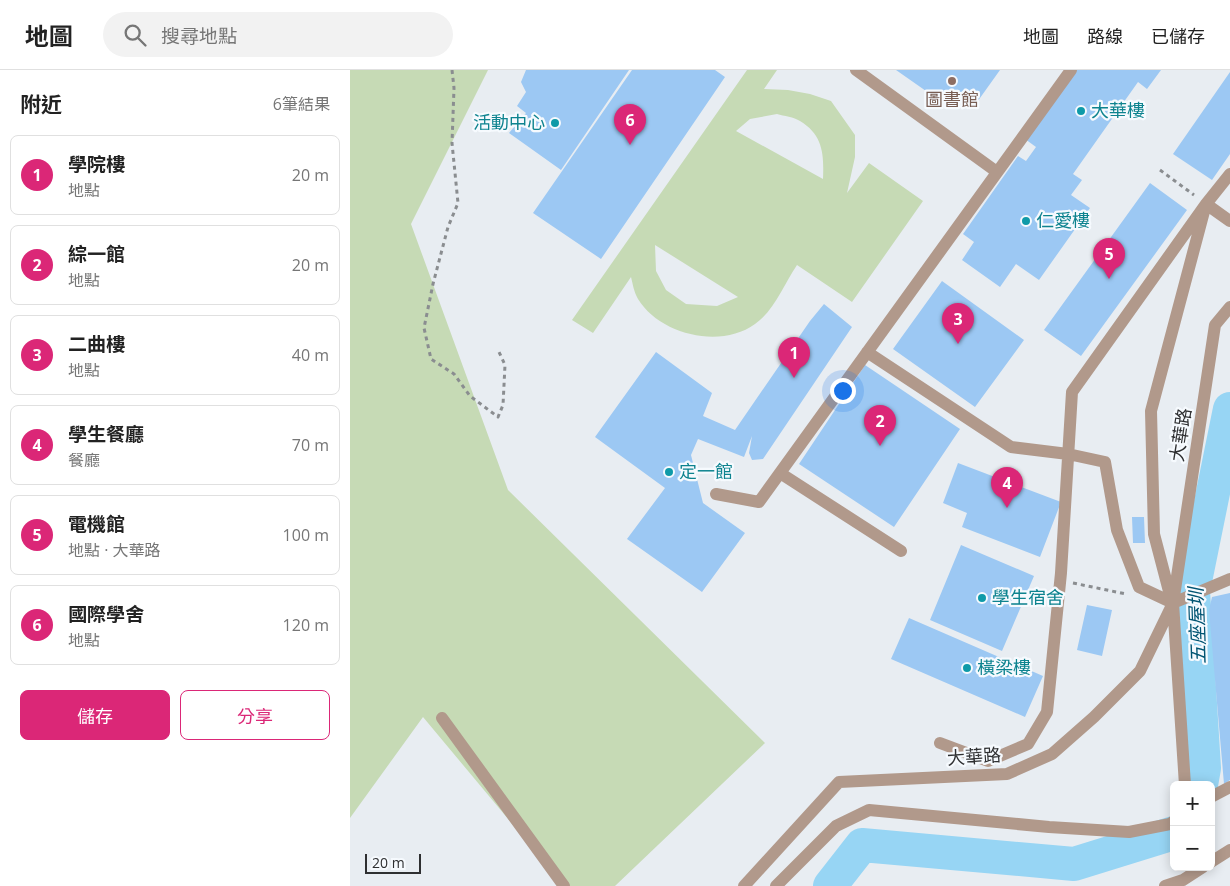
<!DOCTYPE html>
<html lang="zh-TW">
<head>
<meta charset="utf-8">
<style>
	body { margin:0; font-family:"Open Sans","Noto Sans TC",sans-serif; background:#f2f2f2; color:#222 }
	.controls { position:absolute; right:15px; bottom:15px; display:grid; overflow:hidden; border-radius:8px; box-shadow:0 2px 12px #0003 }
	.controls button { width:45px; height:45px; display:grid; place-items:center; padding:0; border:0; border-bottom:1px solid #e0e0e0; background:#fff; color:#222; font:25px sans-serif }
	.scale { position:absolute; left:15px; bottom:12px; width:56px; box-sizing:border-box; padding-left:5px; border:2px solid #2e2f31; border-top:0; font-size:14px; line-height:18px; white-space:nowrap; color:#2e2f31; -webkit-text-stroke:4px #f6fafe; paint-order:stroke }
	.you { position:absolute; left:492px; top:320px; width:18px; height:18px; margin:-12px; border:4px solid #fff; border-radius:50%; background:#1a73e8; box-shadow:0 0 0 8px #1a73e833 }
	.badge { display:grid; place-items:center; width:32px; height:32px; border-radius:50%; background:#db2777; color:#fff; font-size:16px; font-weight:700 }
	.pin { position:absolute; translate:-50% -41px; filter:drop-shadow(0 1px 2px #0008) }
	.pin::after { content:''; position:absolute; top:26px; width:18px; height:15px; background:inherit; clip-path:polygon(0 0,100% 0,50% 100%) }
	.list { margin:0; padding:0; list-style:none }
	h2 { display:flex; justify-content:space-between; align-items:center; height:65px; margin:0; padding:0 20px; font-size:21px }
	h2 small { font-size:16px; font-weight:400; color:#767676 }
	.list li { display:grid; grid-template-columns:32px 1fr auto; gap:15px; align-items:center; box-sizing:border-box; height:80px; margin:0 10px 10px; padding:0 10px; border:1px solid #e0e0e0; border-radius:8px }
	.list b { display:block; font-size:19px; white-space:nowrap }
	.list p { margin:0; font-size:16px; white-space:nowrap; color:#767676 }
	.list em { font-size:16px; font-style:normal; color:#767676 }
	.actions { display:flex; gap:10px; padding:15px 20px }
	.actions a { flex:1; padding:11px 0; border:1px solid #db2777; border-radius:8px; text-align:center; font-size:18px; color:#db2777 }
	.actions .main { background:#db2777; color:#fff }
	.icon { flex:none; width:28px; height:28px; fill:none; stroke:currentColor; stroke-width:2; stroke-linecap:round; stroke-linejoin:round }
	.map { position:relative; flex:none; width:880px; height:816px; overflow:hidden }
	header { display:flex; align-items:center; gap:30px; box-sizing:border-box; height:70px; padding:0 25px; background:#fff; border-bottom:1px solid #e0e0e0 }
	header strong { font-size:24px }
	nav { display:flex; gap:28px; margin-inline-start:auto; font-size:18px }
	.search { width:350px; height:45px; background:#f2f2f2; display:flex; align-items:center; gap:12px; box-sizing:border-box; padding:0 18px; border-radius:28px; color:#767676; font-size:19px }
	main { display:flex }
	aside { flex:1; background:#fff }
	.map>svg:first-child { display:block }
	.green { fill:#c6dab5; fill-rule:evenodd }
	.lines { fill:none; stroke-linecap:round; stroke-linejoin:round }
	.river { stroke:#97d5f4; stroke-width:34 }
	.building { fill:#9cc8f3 }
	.path { stroke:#8a8d90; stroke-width:3; stroke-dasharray:4 4; stroke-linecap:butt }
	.minor { stroke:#b1998b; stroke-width:12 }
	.education-dot { fill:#8d6e63; stroke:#f6fafe; stroke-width:2 }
	.culture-dot { fill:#0f9aa8; stroke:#f6fafe; stroke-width:2 }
	.labels { text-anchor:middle; stroke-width:4.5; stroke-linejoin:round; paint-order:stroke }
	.education-label { font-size:18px; fill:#785e54; stroke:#f6fafe }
	.culture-label { font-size:18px; fill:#0d838f; stroke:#f6fafe; text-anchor:start }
	.street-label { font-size:18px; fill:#2e2f31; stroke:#f6fafe }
	.water-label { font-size:19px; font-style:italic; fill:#005472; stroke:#f6fafe }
</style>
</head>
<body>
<header>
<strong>地圖</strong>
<div class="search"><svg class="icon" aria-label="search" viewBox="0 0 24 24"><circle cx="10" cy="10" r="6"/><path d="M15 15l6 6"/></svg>搜尋地點</div>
<nav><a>地圖</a><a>路線</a><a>已儲存</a></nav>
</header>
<main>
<aside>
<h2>附近<small>6筆結果</small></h2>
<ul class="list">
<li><span class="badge">1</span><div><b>學院樓</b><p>地點</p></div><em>20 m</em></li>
<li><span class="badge">2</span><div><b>綜一館</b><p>地點</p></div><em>20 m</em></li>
<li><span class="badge">3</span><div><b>二曲樓</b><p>地點</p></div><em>40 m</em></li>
<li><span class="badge">4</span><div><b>學生餐廳</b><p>餐廳</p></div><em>70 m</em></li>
<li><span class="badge">5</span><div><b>電機館</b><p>地點 · 大華路</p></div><em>100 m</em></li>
<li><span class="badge">6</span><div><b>國際學舍</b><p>地點</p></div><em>120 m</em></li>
</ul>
<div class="actions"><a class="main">儲存</a><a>分享</a></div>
</aside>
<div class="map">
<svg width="880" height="816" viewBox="0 0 880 816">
	<rect width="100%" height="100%" fill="#e8edf2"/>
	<path class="green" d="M0 0H138L61 154 158 420 415 673 265 816H214L73 647 0 748Z
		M397 0H427L414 19 438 20 460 24 481 31 505 65V87L497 123 519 93 573 131 502 232 447 195C434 214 425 240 405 254 371 279 310 265 288 229 284 222 283 215 281 207L243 263 222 250ZM427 44C434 46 444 47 450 51 473 65 474 84 473 109L386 61 400 49ZM305 175 388 227 367 236 336 234 316 220 306 201Z"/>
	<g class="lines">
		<path class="river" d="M851 715 854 698 843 521 880 339
			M480 816 512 775 724 794 824 763"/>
	</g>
	<path class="building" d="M176 0H279L211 100 159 63 176 43 167 36 176 22 171 12Z
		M282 0H365L375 7 251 189 183 143Z
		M546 0H650L625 35 606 22 596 35Z
		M724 0H811L797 19 788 12 723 104 732 110 721 125 740 138 689 210 666 194 650 217 612 190 624 172 613 164 668 86 676 91 686 77 675 69Z
		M880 2V84L862 110 823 84Z
		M800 113 837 140 731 286 694 260Z
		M592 211 674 270 625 337 543 279Z
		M474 234 502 257 413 389 402 390 399 383 402 366 394 387 348 369 341 385 353 433 395 463 352 522 277 469 315 418 245 367 306 282 362 323 353 346 385 360 460 251Z
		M515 295 610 359 544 457 449 394Z
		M608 393 711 432 690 487 612 457 617 443 593 433Z
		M782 447H794L795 473H783Z
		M611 475 684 506 652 581 580 550Z
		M880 523V710L874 714 859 540 862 527Z
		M737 535 762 540 752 586 727 580Z
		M559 548 693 606 675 647 541 589Z"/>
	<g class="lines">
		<path class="path" d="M102 0 104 18 102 73 108 133 98 157 83 214 74 258 81 289 104 304 120 326 148 347 153 335 155 295 149 282
			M810 100 844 125
			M723 513 776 524"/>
		<path class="minor" d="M506 0 647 102
			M517 282 661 377 718 384 755 392 767 460 789 517 823 533 880 509
			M430 403 551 481
			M366 424 409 432 721 0
			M821 529 804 464 801 341 856 134 880 151
			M92 648 214 816
			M590 673 638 691 678 674 697 642 711 503 722 322 856 134 880 104
			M835 715 823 533 865 255 880 237
			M861 727 880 717
			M861 792 880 780
			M394 816 489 712 657 704 702 684 744 647 790 601 823 533
			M426 816 486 756 519 740 699 757 779 762 820 754 824 751
			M815 816 833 810 853 797"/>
	</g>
	<circle class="education-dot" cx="602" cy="11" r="5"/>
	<g class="culture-dot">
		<circle cx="731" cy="41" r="5"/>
		<circle cx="205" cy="53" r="5"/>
		<circle cx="676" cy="151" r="5"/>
		<circle cx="319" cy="402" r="5"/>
		<circle cx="632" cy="528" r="5"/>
		<circle cx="617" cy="598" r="5"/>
	</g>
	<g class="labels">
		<g class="education-label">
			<text x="602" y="36">圖書館</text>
		</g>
		<g class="culture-label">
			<text x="741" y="47">大華樓</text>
			<text x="195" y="59" text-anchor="end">活動中心</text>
			<text x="686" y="157">仁愛樓</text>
			<text x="329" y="408">定一館</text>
			<text x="642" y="534">學生宿舍</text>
			<text x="627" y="604">橫梁樓</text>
		</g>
		<g class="street-label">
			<text transform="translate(831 365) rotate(-81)" y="6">大華路</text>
			<text transform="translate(624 687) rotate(-4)" y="6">大華路</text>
		</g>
		<g class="water-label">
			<text transform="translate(847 556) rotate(-92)" y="7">五座屋圳</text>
		</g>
	</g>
</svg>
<div class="controls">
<button>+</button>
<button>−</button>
</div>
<div class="scale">20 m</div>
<div class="you"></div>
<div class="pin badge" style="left:444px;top:308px">1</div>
<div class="pin badge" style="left:530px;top:376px">2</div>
<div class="pin badge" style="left:608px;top:274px">3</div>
<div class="pin badge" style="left:657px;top:438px">4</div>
<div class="pin badge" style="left:759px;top:209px">5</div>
<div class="pin badge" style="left:280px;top:75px">6</div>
</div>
</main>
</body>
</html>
